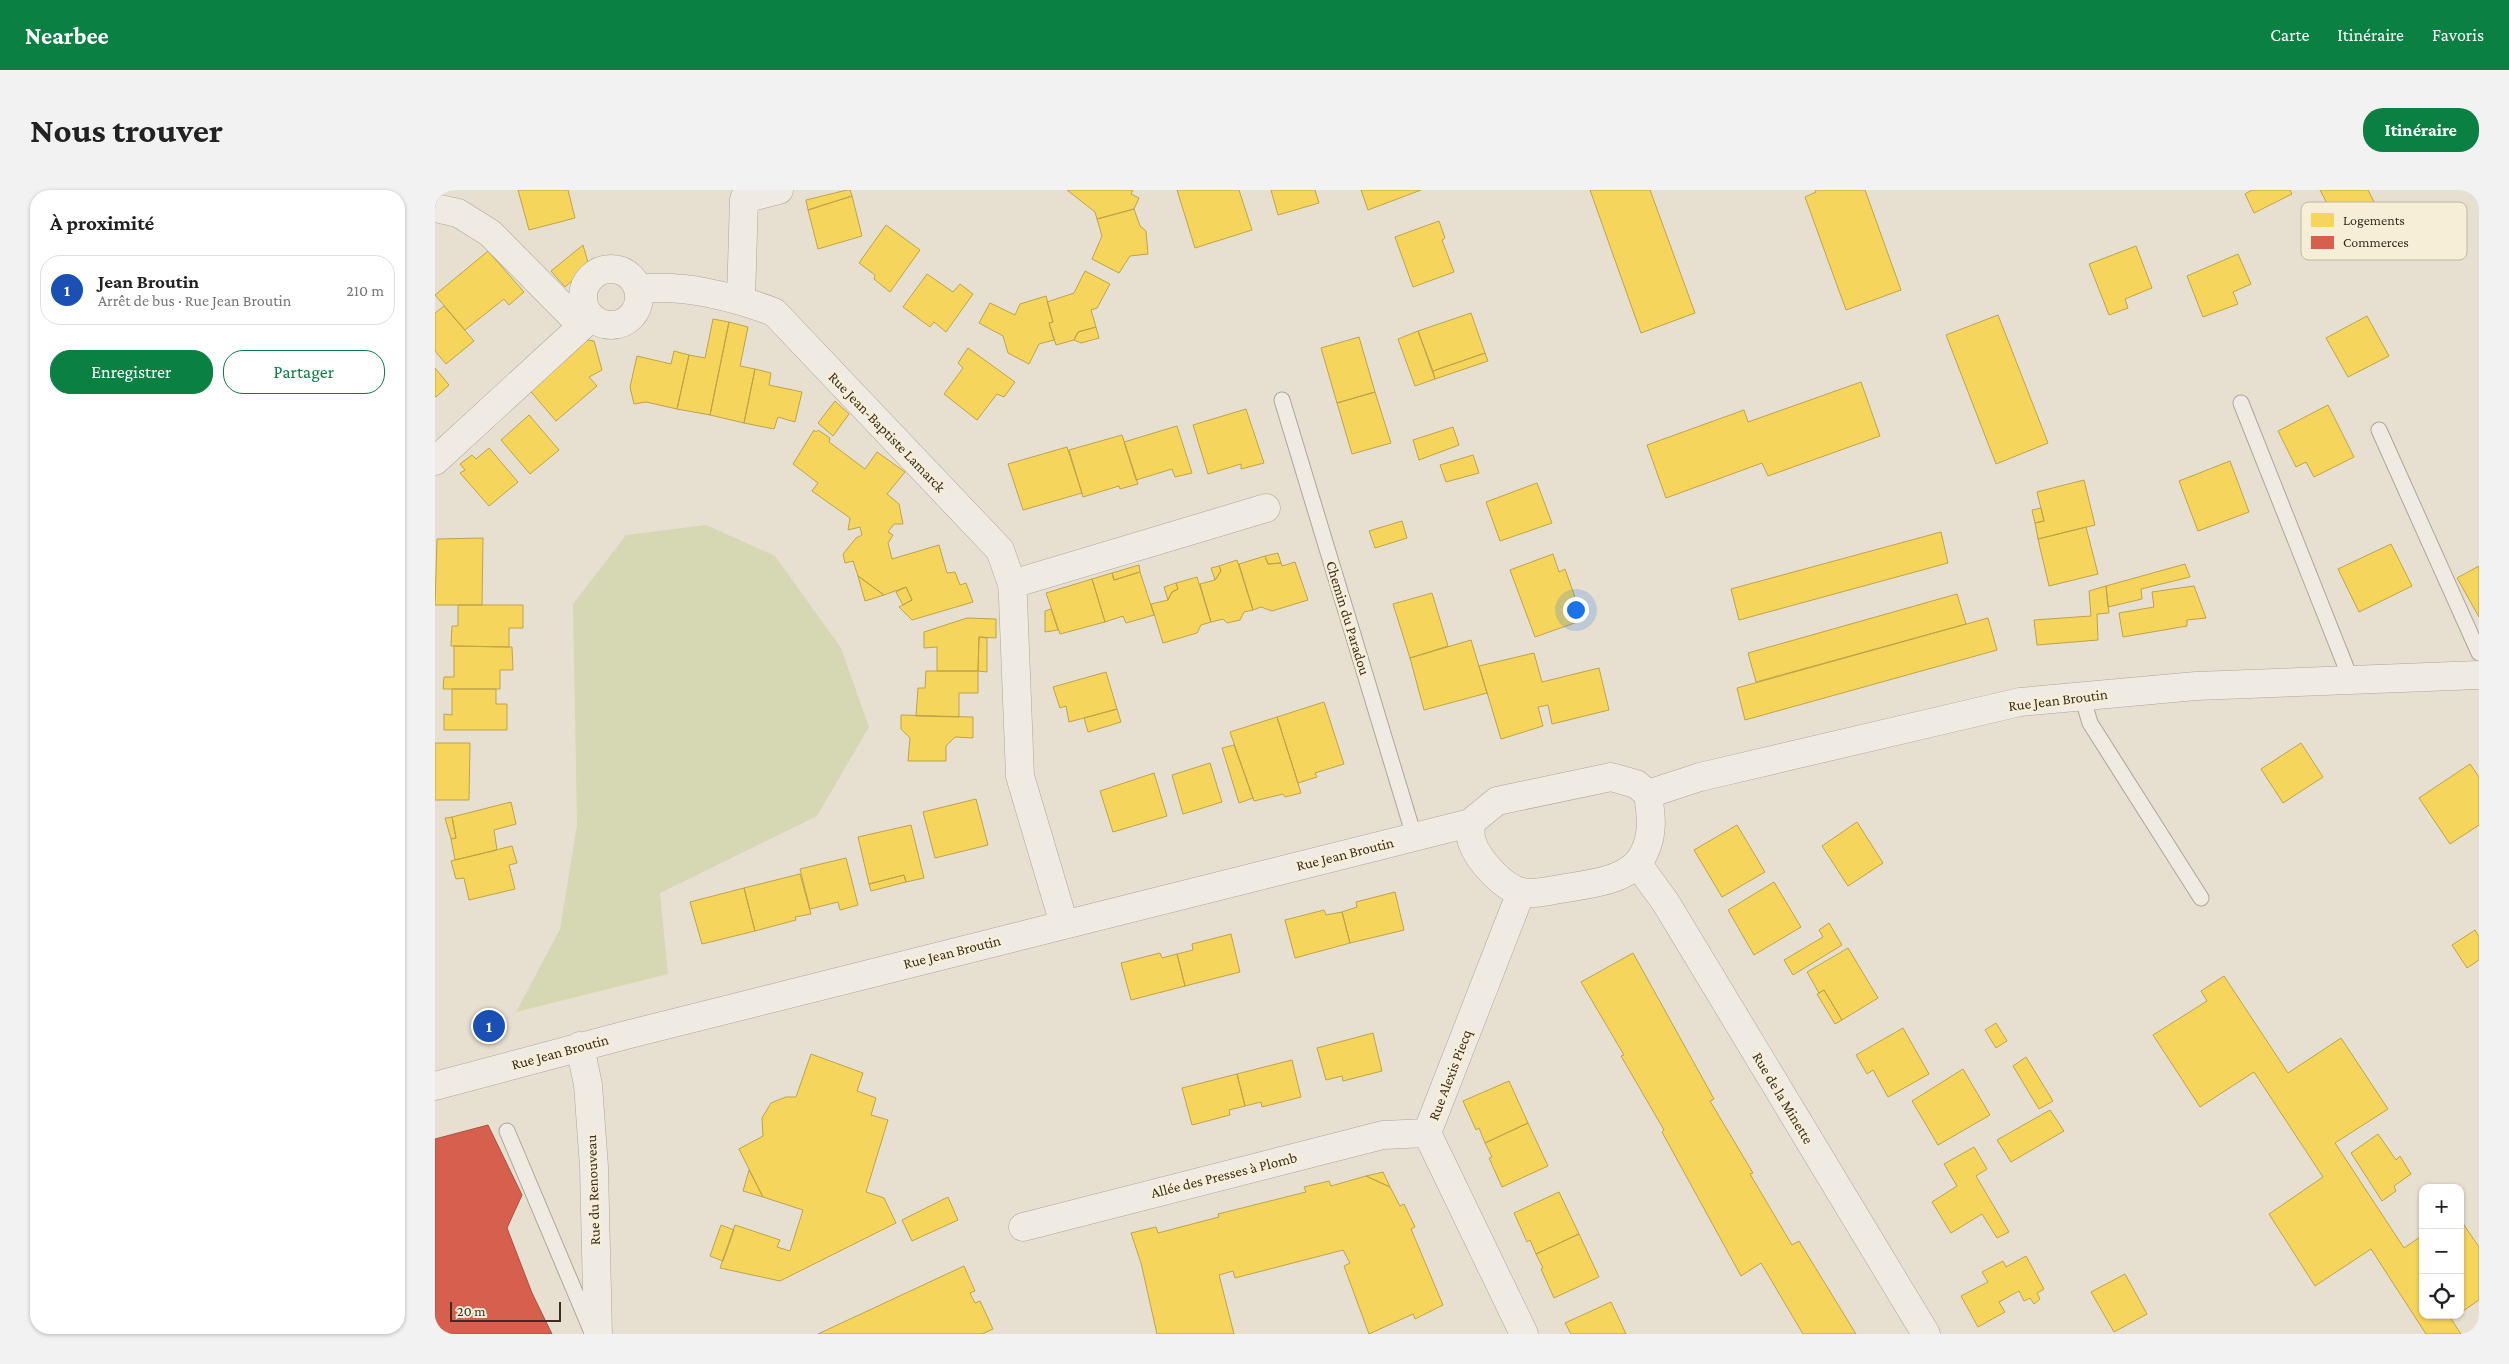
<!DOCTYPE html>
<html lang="fr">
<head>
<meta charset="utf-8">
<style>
	body { margin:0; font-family:"Crimson Pro",serif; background:#f2f2f2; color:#222 }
	.controls { position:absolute; right:15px; bottom:15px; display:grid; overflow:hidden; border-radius:10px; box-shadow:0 1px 4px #0004 }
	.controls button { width:45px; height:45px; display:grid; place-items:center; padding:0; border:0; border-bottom:1px solid #e0e0e0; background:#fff; color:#222; font:25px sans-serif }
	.scale { position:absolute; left:15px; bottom:12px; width:111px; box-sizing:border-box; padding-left:5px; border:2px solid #3d2e20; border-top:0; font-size:14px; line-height:18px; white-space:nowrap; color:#3d2e20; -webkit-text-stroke:4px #f7eed8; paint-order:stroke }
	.you { position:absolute; left:1140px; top:419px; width:18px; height:18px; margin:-12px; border:4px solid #fff; border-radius:50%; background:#1a73e8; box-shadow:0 0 0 8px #1a73e833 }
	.badge { display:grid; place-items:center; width:32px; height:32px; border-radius:50%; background:#0b8043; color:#fff; font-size:16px; font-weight:700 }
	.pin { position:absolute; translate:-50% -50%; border:2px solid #fff; box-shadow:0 1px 5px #0006 }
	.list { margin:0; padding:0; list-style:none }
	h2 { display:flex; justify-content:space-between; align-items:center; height:65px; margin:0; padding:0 20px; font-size:21px }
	h2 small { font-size:16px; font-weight:400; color:#767676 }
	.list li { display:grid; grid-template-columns:32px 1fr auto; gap:15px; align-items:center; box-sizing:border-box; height:70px; margin:0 10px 10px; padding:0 10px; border:1px solid #e0e0e0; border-radius:20px }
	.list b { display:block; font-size:19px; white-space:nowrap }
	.list p { margin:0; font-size:16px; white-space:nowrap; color:#767676 }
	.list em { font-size:16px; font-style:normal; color:#767676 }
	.actions { display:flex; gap:10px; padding:15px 20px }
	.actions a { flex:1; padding:11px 0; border:1px solid #0b8043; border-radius:20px; text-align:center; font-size:18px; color:#0b8043 }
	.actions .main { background:#0b8043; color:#fff }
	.icon { flex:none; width:28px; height:28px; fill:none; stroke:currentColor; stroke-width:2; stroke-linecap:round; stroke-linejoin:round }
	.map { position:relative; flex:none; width:2044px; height:1144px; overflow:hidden; border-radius:20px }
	header { display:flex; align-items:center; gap:30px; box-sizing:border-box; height:70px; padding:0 25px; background:#0b8043; color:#fff }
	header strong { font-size:24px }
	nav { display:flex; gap:28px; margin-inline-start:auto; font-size:18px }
	.intro { display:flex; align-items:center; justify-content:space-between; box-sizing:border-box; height:120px; padding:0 30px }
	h1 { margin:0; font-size:35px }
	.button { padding:12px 22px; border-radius:20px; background:#0b8043; color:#fff; font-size:18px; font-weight:700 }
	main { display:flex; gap:30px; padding:0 30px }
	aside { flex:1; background:#fff; border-radius:20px; box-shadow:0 1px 4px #0004 }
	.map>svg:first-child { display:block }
	.green { fill:#d6d7b3 }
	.homes { fill:#f6d55c; stroke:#bea34a }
	.shops { fill:#d6604d; stroke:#a85140 }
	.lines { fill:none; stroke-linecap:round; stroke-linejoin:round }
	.service-casing { stroke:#ada599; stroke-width:17 }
	.minor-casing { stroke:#ada599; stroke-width:29 }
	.service { stroke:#efebe3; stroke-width:15 }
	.minor { stroke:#efebe3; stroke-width:28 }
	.labels { text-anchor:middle; stroke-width:5; stroke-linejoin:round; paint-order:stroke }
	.street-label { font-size:15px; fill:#3d2e20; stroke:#f7eed8 }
	.key { fill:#f7eed8; stroke:#bfb4a1; stroke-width:1 }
	.key-label { font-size:14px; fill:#3d2e20 }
</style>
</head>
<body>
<header>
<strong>Nearbee</strong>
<nav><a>Carte</a><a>Itinéraire</a><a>Favoris</a></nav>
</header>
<div class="intro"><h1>Nous trouver</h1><a class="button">Itinéraire</a></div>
<main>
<aside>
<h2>À proximité<small></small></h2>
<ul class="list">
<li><span class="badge" style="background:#1a4fb4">1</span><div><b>Jean Broutin</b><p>Arrêt de bus · Rue Jean Broutin</p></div><em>210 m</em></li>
</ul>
<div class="actions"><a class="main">Enregistrer</a><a>Partager</a></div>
</aside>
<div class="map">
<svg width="2044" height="1144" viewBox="0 0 2044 1144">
	<rect width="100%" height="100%" fill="#e7e0d1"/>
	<path class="green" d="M271 335 340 366 406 458 434 537 382 626 225 703 233 784 81 822 125 739 142 635 138 414 191 345Z"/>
	<path class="homes" d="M83 0H133L140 28 94 40Z
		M412 0H415L417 6 373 20 371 10Z
		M632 0H698L696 4 704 8 699 19 662 29 660 22Z
		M742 0H804L817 40 760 58Z
		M836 0H880L884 13 843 25Z
		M926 0H986L933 20Z
		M1155 0H1215L1260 123 1206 143Z
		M1380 0H1430L1466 100 1411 120 1370 7 1381 2Z
		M1817 0H1855L1857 4 1819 23 1810 4Z
		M1885 0H1933L1941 16 1904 36Z
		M417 6 427 46 383 59 373 20Z
		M699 19 705 36 711 41 713 64 695 66 684 83 657 69 667 46 662 29Z
		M1004 31 1010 48 1007 50 1019 82 978 97 960 47Z
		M451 35 485 60 455 102 439 89 440 85 424 73Z
		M148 55 154 76 130 97 116 81Z
		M1701 56 1717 98 1690 109 1693 118 1674 125 1654 74Z
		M53 61 89 102 74 115 69 109 30 140 0 105Z
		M1803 64 1816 94 1798 102 1803 114 1768 127 1752 86Z
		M650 81 675 94 662 118 656 120 661 137 643 142 639 150 621 155 614 133 618 132 612 112 639 103Z
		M492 84 518 102 525 94 538 104 511 142 499 132 495 137 468 117Z
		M611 106 618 132 614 133 619 150 604 154 594 174 573 163 568 146 544 133 555 113 580 125 585 114Z
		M9 116 39 151 11 174 0 161V123Z
		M1036 123 1050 163 998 181 983 141Z
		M1563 125 1613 253 1561 274 1511 145Z
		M1932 126 1954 166 1913 187 1891 148Z
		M278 129 294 132 275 225 242 219 254 165 270 168Z
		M294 132 313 137 305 176 320 179 309 233 275 225Z
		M661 137 664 148 646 153 639 150 643 142Z
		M983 141 1000 189 980 196 963 149Z
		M924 147 940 202 902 213 886 158Z
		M152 150 159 151 167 180 154 187 162 196 121 231 91 196Z
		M533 158 580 192 569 207 562 204 542 230 509 204 528 178 523 173Z
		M239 161 254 165 242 219 211 212 199 214 195 197 202 166 236 174Z
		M1050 163 1053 171 1000 189 998 181Z
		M0 178 14 195 1 207 0 206Z
		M320 179 336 183 334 195 367 202 360 232 343 227 339 239 309 233Z
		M1426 192 1445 246 1333 286 1327 273 1231 308 1212 255 1309 220 1313 232Z
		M940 202 956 253 917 264 902 213Z
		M400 211 414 224 398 246 383 233Z
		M1893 215 1919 267 1879 287 1871 272 1861 277 1843 241Z
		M811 219 829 273 806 279V274L773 284 758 235Z
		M94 225 124 260 95 284 66 250Z
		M742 236 757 283 740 287 737 279 701 290 689 252Z
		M1018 237 1024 255 984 270 978 250Z
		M379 240 381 242 383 240 395 248 394 252 430 279 442 262 470 282 452 304 464 314 468 334H459L453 342 458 345 453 353 457 369 504 355 512 383 520 382 525 395 531 393 538 412 477 430 464 417 477 410 471 397 449 405 423 386 418 371 410 373 408 364 421 348 427 345 425 337 413 340 415 328 377 301 383 293 358 274Z
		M687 245 703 294 685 299 684 296 648 307 634 260Z
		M632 257 647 303 588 320 573 274Z
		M54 258 83 292 54 316 25 283 30 280 25 274 37 265 41 269Z
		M1038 265 1044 283 1011 292 1005 275Z
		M1795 271 1814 322 1763 341 1744 291Z
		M1649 290 1660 335 1603 349 1600 333 1609 331 1602 302Z
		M1102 293 1117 333 1065 351 1051 312Z
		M1606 318 1609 331 1600 333 1597 320Z
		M967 331 972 348 940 358 934 341Z
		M1651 337 1663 384 1614 396 1603 349Z
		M1506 342 1513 373 1304 430 1296 399Z
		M48 348 47 415H0L2 349Z
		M1956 354 1977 396 1924 422 1903 379Z
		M843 363 846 373 833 374 830 366Z
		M1118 364 1124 382 1130 379 1148 430 1100 447 1075 380Z
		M830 366 833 374 846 373 847 376 860 372 873 410 837 421 826 417 818 420 804 374Z
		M802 370 818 420 809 422 805 430 792 433 788 429 776 432 765 394 780 390 786 381 784 376Z
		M1750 374 1755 387 1706 399 1707 409 1673 417 1671 396Z
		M704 375 705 382 679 390 677 383Z
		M784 376 786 381 780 390 776 378Z
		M2044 376V427L2022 388Z
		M705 382 719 425 691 433 688 426 670 432 657 389 677 383 679 390Z
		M423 386 449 405 430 411Z
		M762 387 776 432 766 435 762 443 728 453 716 414 733 410 737 402 743 399 741 393Z
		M657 389 670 432 625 444 611 403Z
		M741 393 743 399 737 402 733 410 729 397Z
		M1671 396 1674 423 1662 424 1663 450 1602 455 1599 430 1656 426 1654 401Z
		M1759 396 1771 428 1752 430V436L1688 447 1684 423 1719 417 1717 402Z
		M471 397 477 410 468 415 461 402Z
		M997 403 1013 456 975 468 958 414Z
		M1522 404 1531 434 1321 492 1313 463Z
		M23 415H88V438H74V457L16 456 17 436H23Z
		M616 419 623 440 610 442V421Z
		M532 428 561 429V448L544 447 543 481H502V457L489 458V442Z
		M1553 428 1562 460 1310 530 1302 498Z
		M544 447 552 448V482L543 481Z
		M1036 450 1052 503 989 520 975 468Z
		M19 456 77 457 78 480H65V499H8L9 487H19Z
		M1099 463 1107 492 1164 478 1174 520 1117 534 1113 515 1103 517 1108 536 1066 549 1044 476Z
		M491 481H543V503H524V527L481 526 483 498H490Z
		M671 482 682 519 634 532 631 516 625 518 618 497Z
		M17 499H61V514H72V540H9V524L17 525Z
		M889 512 909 574 880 583 882 587 863 593 842 527Z
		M682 519 686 532 653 542 649 528Z
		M466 525 538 527V548L520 547 511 556V571H473L475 548 466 539Z
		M842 527 866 603 850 607 848 604 819 611 795 542Z
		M0 553H35L34 610H0Z
		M1866 553 1888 587 1848 613 1826 579Z
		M799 555 818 608 804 613 787 558Z
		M775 573 787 612 748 624 737 585Z
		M2035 574 2044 587V635L2015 654 1984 608Z
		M719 583 732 626 678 642 665 601Z
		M541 609 553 655 500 668 488 622Z
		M76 612 81 634 59 640 62 660 20 670 16 649 21 648 17 627Z
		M17 627 21 648 16 649 10 628Z
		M1422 632 1448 673 1413 696 1387 656Z
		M476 635 489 688 471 692 469 685 434 694 423 647Z
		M1302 635 1330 682 1287 707 1259 660Z
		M77 656 82 673 74 675 80 699 34 710 29 688 21 689 16 671Z
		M411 668 423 715 405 720 403 712 375 719 365 679Z
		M365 684 376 724 360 727 361 730 320 741 309 698Z
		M469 685 471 692 436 701 434 694Z
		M1339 692 1366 737 1319 765 1293 720Z
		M309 698 320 741 267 754 255 712Z
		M960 702 969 740 915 753 907 722 922 717 921 712Z
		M889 720 891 725 907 722 915 753 860 768 850 730Z
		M1394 733 1407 755 1358 785 1349 770 1388 747 1384 740Z
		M2040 740 2044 747V770L2032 778 2017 755Z
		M796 744 805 782 750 796 742 764 758 760 757 754Z
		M1413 758 1443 808 1407 830 1389 800 1384 803 1372 782Z
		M725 763 727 768 742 764 750 796 696 810 686 773Z
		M1198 763 1279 909 1275 911 1318 983 1315 984 1357 1055 1364 1051 1421 1144H1368L1326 1073 1306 1086 1227 942 1229 940 1186 866 1189 865 1146 792Z
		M1789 786 1853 883 1906 848 1953 919 1900 953 1969 1058 1988 1045V1125H2022L2016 1129 2026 1144H1991L1936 1059 1880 1096 1834 1024 1888 987 1819 882 1765 917 1718 845 1772 811 1766 801Z
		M1389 800 1407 830 1400 834 1382 804Z
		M1561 833 1572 851 1561 858 1550 840Z
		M1468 838 1494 884 1453 907 1438 880 1432 884 1421 865Z
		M938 843 947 881 908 891 907 886 891 890 882 858Z
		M376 864 428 883 422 901 441 908 436 925 453 930 431 1002 449 1008 461 1033 345 1091 285 1078 300 1035 345 1050 342 1057 355 1061 368 1020 328 1007 304 959 328 946 327 928 336 913 351 907H361Z
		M1591 867 1618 911 1604 919 1578 876Z
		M857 870 866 907 827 917 826 912 810 916 802 884Z
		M1528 879 1555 925 1503 955 1477 911Z
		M802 884 810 916 794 920 795 925 757 935 747 898Z
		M1074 891 1093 933 1050 953 1044 938 1041 940 1028 911Z
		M1615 920 1629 941 1576 972 1562 950Z
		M1093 933 1113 976 1067 997 1054 968 1057 967 1050 953Z
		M1943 944 1961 970 1965 966 1976 984 1959 996 1961 1001 1947 1011 1916 963Z
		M1539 957 1552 979 1541 986 1574 1042 1562 1048 1547 1024 1516 1043 1497 1012 1522 996 1509 974Z
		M314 980 328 1007 308 1001Z
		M948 982 955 997 931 986Z
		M931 986 955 997 965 1016 969 1014 980 1037 976 1039 1008 1115 980 1129 978 1124 934 1144 909 1076 915 1073 908 1060 800 1088 798 1081 784 1085 799 1144H722L706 1073 696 1043 721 1037 723 1043 784 1027 783 1024 871 1002 869 997 894 991 896 996Z
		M1124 1002 1144 1044 1101 1064 1095 1050 1092 1052 1079 1023Z
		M513 1007 523 1030 477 1051 467 1030Z
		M2025 1029 2044 1057V1110L2025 1123Z
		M286 1035 299 1040 288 1071 275 1066Z
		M1144 1044 1164 1087 1119 1108 1106 1079 1108 1078 1101 1064Z
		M1591 1066 1609 1099 1602 1103 1605 1109 1599 1114 1595 1108 1589 1111 1584 1101 1564 1112 1570 1122 1543 1137 1526 1106 1553 1092 1547 1082 1568 1071 1571 1077Z
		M529 1076 540 1101 535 1103 540 1113 545 1111 558 1139 547 1144H383Z
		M1690 1084 1712 1124 1679 1142 1656 1102Z
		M1176 1112 1191 1144H1136L1130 1133Z"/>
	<path class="shops" d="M53 935 87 1005 72 1038 97 1103 117 1144H0V949Z"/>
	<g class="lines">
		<defs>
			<path id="service" d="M847 210 979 646
				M1806 213 1916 490
				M1944 240 2044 463
				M1647 506 1655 533 1766 708
				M72 941 156 1140"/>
			<path id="minor" d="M0 18 23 23 55 43 147 136
				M148 107a28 28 0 1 1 56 0a28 28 0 1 1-56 0Z
				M204 99C250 94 296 106 339 122L565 360 577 394 578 408 585 586 629 734
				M306 109 309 9 344 0
				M0 271 147 136 155 126
				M577 394 831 318
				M1176 587 1201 594 1213 604C1216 625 1219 643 1209 663 1196 692 1152 694 1125 699 1113 701 1098 705 1087 702 1068 698 1043 670 1037 652 1035 647 1036 639 1035 633L1062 611Z
				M1213 604 1265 587 1585 512 1761 496 2044 485
				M1202 673 1231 713 1491 1144
				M1086 702 992 943 1089 1144
				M145 856 153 895 159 977 163 1144
				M0 896 191 845 1035 633
				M588 1037 948 945 992 943"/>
		</defs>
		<use href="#service" class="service-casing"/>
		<use href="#minor" class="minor-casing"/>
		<use href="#service" class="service"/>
		<use href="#minor" class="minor"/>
	</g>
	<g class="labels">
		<g class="street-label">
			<text transform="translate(452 242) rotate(46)" y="5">Rue Jean-Baptiste Lamarck</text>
			<text transform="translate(913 428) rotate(73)" y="5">Chemin du Paradou</text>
			<text transform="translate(1623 510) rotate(-7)" y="5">Rue Jean Broutin</text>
			<text transform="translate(910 664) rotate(-14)" y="5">Rue Jean Broutin</text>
			<text transform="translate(517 762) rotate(-14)" y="5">Rue Jean Broutin</text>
			<text transform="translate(125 862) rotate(-15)" y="5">Rue Jean Broutin</text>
			<text transform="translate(1015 885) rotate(-69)" y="5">Rue Alexis Piecq</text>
			<text transform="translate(1348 908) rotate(59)" y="5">Rue de la Minette</text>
			<text transform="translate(789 985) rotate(-14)" y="5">Allée des Presses à Plomb</text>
			<text transform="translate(158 1000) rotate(-92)" y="5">Rue du Renouveau</text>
		</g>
	</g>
	<rect x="1866" y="12" width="166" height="58" rx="8" class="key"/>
	<rect x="1876" y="23" width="23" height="14" fill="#f6d55c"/>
	<rect x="1876" y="46" width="23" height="13" fill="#d6604d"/>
	<g class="key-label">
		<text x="1908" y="35">Logements</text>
		<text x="1908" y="57">Commerces</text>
	</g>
</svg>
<div class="controls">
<button>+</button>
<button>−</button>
<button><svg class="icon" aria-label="locate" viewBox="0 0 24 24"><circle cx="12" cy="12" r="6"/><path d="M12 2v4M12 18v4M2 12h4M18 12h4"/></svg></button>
</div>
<div class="scale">20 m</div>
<div class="you"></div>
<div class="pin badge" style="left:54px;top:836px;background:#1a4fb4">1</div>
</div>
</main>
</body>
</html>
